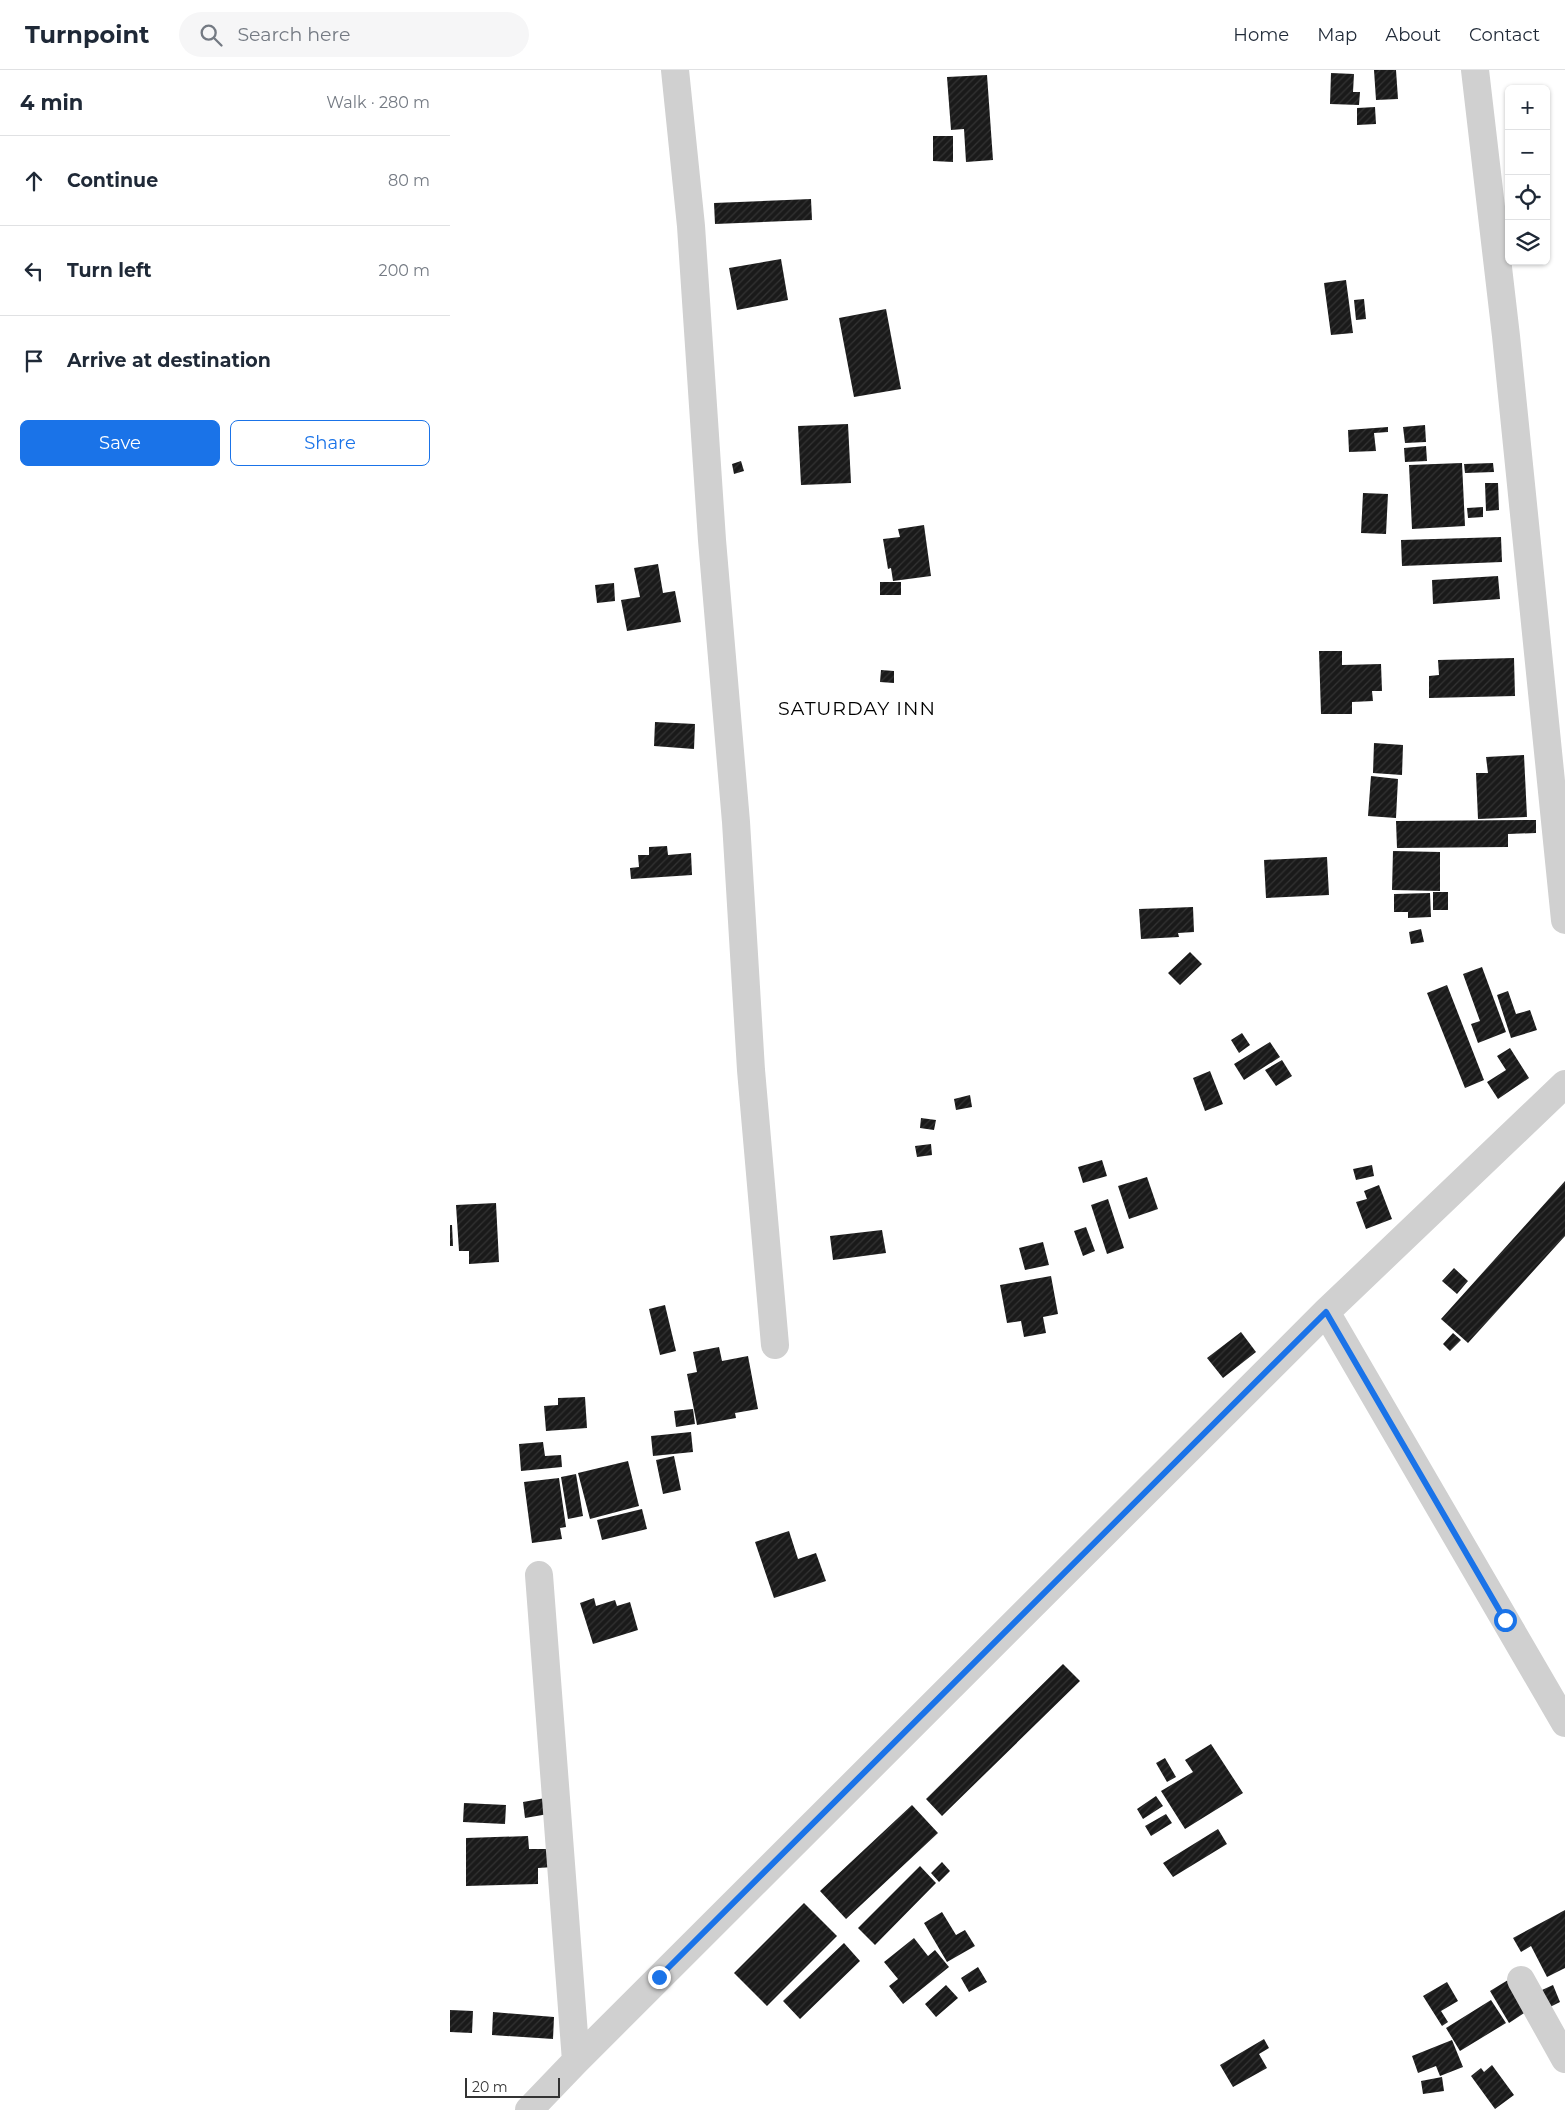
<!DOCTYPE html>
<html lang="en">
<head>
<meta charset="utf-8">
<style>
	body { margin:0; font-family:Montserrat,sans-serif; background:#f6f6f7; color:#1f2937 }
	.controls { position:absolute; right:15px; top:15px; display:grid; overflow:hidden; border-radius:8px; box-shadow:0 1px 4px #0004 }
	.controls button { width:45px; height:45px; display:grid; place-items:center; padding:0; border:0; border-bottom:1px solid #e0e1e3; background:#fff; color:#1f2937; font:25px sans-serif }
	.scale { position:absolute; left:15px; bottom:12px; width:95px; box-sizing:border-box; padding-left:5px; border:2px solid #333; border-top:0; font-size:14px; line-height:18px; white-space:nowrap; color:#333; -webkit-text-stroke:4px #fff; paint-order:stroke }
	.stop { position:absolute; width:15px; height:15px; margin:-11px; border:4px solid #1a73e8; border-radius:50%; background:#fff }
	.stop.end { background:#1a73e8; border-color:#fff; box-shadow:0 1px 5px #0008 }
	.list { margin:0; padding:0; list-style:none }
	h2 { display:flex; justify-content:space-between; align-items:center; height:65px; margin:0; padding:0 20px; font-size:21px }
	h2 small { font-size:16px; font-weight:400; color:#747a83 }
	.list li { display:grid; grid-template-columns:32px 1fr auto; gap:15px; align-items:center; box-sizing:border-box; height:90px; padding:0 20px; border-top:1px solid #e0e1e3 }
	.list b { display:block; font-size:19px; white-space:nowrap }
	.list em { font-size:16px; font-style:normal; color:#747a83 }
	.actions { display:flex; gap:10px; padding:15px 20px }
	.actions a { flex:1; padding:11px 0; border:1px solid #1a73e8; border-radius:8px; text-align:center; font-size:18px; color:#1a73e8 }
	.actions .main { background:#1a73e8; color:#fff }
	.icon { flex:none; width:28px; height:28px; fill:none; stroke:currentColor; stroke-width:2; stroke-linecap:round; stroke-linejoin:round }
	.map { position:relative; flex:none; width:1115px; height:2040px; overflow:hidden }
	header { display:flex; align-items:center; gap:30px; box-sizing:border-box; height:70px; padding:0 25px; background:#fff; border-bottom:1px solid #e0e1e3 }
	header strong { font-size:24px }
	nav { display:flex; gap:28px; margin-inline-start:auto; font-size:18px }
	.search { width:350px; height:45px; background:#f6f6f7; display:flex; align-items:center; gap:12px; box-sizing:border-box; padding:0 18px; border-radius:28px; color:#747a83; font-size:19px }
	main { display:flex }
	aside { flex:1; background:#fff }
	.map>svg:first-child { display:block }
	.building { fill:url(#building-hatch) }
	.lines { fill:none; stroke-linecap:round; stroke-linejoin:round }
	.minor { stroke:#d0d0d0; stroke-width:28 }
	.route { stroke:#1a73e8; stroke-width:6 }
	.labels { text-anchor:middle; stroke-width:5; stroke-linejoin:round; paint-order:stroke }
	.quarter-label { font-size:19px; letter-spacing:1px; fill:#000; stroke:#fff }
</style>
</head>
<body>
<header>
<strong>Turnpoint</strong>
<div class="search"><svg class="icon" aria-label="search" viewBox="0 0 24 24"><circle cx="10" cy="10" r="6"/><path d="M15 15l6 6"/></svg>Search here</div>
<nav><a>Home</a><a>Map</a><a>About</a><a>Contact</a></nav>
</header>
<main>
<aside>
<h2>4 min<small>Walk · 280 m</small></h2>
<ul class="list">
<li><svg class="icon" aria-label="ahead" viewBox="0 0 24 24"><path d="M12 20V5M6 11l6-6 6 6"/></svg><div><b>Continue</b></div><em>80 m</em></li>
<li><svg class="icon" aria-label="left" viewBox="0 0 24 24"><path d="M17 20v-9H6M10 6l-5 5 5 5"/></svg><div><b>Turn left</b></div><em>200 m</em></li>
<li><svg class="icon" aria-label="arrive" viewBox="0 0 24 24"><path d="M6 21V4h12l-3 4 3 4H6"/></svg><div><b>Arrive at destination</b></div></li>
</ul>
<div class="actions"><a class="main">Save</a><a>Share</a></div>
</aside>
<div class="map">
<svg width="1115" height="2040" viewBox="0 0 1115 2040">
	<defs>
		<pattern id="building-hatch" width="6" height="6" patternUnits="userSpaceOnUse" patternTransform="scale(1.25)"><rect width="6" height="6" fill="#1a1a1a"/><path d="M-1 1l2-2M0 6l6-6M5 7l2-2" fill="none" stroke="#333"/></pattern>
	</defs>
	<rect width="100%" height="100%" fill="#fff"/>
	<path class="building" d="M924 0H946L948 29 926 30Z
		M881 3 904 4 903 22H910L909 35 880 34Z
		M537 5 543 90 516 92 514 59 501 60 497 7Z
		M925 37 926 54 907 55V38Z
		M483 66H503V92L483 91Z
		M361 129 362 150 265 154 264 133Z
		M331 189 338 230 287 240 279 198Z
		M896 210 903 263 881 265 874 213Z
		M914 229 916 249 906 250 904 230Z
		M436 239 451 319 404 327 389 248Z
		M398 354 401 413 351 415 348 356Z
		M975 355 976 372 955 373 953 357Z
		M938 357V362L924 363 926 381 899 382 898 360Z
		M976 376 977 391 955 392 954 378Z
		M291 391 294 401 284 404 282 394Z
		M1012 393 1015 456 962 459 959 395Z
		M1043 393 1044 402 1015 403 1014 394Z
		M1035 413H1048L1049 440 1036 441Z
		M913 423 938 424 936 464 911 463Z
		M1033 437V447L1018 448 1017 438Z
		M474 455 481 506 443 511 441 498 438 499 433 469 450 467 448 459Z
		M1051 467 1052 492 952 496 951 470Z
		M208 494 213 523 225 521 231 552 177 561 171 530 190 527 184 498Z
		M1048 506 1050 529 983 534 982 510Z
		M430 512H451V525H430Z
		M164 513 165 531 147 533 145 515Z
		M869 581H892V595L931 594 932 621H922L923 631 902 632V644H871Z
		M1064 588 1065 626 979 628V606L989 605 988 590Z
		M431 600 444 601V613L430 612Z
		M205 652 245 654 244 679 204 676Z
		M924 673 953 675 952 705 923 703Z
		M1074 685 1077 747 1028 749 1026 703H1038L1036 687Z
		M921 706 948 709 946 748 918 746Z
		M1086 750V763L1058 764V777L947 778 946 751Z
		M217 776 218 785 241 783 242 805 181 809 180 798 189 797 188 785H199V777Z
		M943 781 990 782V821L942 820Z
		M877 787 879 825 816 828 814 790Z
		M983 822H998V840H983Z
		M980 823 981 847 958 848V842H944V824Z
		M743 837 744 862 728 863 729 867 691 869 689 839Z
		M971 859 974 872 961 874 959 862Z
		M740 882 752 894 730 915 718 903Z
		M1032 897 1056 962 1028 973 1021 954 1030 951 1013 904Z
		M997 915 1034 1010 1015 1018 977 923Z
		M1058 921 1066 944 1080 940 1087 960 1061 968 1047 925Z
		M792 963 800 975 789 983 781 970Z
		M820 972 830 987 794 1010 784 994Z
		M1060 978 1079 1008 1048 1029 1037 1012 1056 1000 1047 986Z
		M832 990 842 1006 826 1016 815 1000Z
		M760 1001 773 1034 755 1041 743 1008Z
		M520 1025 522 1037 506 1040 504 1029Z
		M471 1048 486 1050 484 1060 470 1058Z
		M481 1074 482 1085 467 1087 465 1076Z
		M652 1090 657 1106 633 1113 628 1097Z
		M922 1095 924 1106 906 1110 903 1099Z
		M697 1107 708 1139 679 1149 668 1116Z
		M1115 1111V1166L1018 1273 991 1249Z
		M929 1115 942 1149 916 1159 906 1132 917 1129 914 1121Z
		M658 1129 674 1178 657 1184 641 1135Z
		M46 1133 49 1192 19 1194V1181H9L6 1135Z
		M0 1155H2L3 1176H0Z
		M636 1157 645 1181 633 1186 624 1161Z
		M432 1160 436 1183 383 1190 380 1166Z
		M593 1172 599 1195 575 1200 569 1178Z
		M1004 1198 1018 1211 1007 1224 992 1211Z
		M601 1206 608 1244 593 1247 596 1263 574 1267 571 1251 557 1253 550 1215Z
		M215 1235 226 1281 210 1285 199 1239Z
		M791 1262 806 1282 773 1308 757 1288Z
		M1003 1263 1011 1270 1000 1281 993 1274Z
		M269 1277 272 1291 298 1286 308 1339 285 1343 286 1348 247 1355 237 1304 247 1302 243 1282Z
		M135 1327 137 1358 96 1361 94 1336 108 1335V1328Z
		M243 1339 245 1354 226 1357 224 1341Z
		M241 1362 243 1382 203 1386 201 1366Z
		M93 1372 95 1386 111 1385 112 1397 71 1401 69 1374Z
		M224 1386 231 1420 213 1424 206 1390Z
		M178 1391 189 1436 140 1449 128 1403Z
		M126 1404 133 1446 118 1449 111 1407Z
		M109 1408 116 1457 110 1458 112 1469 82 1473 74 1412Z
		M192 1439 197 1459 152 1470 147 1450Z
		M339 1461 348 1489 366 1483 376 1511 324 1528 305 1472Z
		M144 1528 146 1536 165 1530 167 1536 180 1532 188 1560 143 1574 130 1533Z
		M613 1594 630 1611 492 1746 476 1729Z
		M761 1674 793 1723 735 1759 711 1721 743 1702 735 1690Z
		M715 1688 726 1707 717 1712 706 1693Z
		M706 1726 713 1736 693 1749 687 1739Z
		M101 1727 104 1743 75 1748 73 1732Z
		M14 1733 56 1735 55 1754 13 1752Z
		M462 1735 488 1763 396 1849 370 1821Z
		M716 1744 722 1753 701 1766 695 1756Z
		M768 1759 777 1774 723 1807 713 1793Z
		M78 1766 79 1779H102L103 1797 88 1798V1814L16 1816V1768Z
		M492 1792 500 1801 489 1812 481 1803Z
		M470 1796 486 1813 425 1875 408 1858Z
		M354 1833 387 1866 317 1936 284 1903Z
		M1115 1840V1898L1097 1907 1081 1876 1071 1882 1063 1868Z
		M492 1842 506 1865 515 1860 525 1876 497 1892 474 1853Z
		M464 1868 478 1886 485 1880 499 1897 453 1934 439 1916 448 1909 434 1892Z
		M394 1873 410 1891 350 1949 333 1931Z
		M528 1897 537 1912 519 1922 511 1908Z
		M1058 1910 1077 1941 1059 1953 1040 1921Z
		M997 1912 1008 1931 991 1941 998 1952 992 1956 973 1926Z
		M496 1915 508 1928 486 1947 475 1934Z
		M1103 1915 1110 1932 1100 1937 1092 1920Z
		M1041 1930 1056 1953 1010 1981 996 1958Z
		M0 1940 23 1941 22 1963 0 1962Z
		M43 1942 104 1947 103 1969 42 1965Z
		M814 1969 819 1978 809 1984 817 1998 783 2017 770 1995Z
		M1002 1970 1013 1997 990 2006 986 1996 968 2003 962 1986Z
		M1042 1995 1064 2025 1045 2039 1021 2006 1031 1998 1034 2002Z
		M992 2007 994 2021 973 2024 971 2011Z"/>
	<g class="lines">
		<path class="minor" d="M225 0 241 156 262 470 286 752 301 1000 325 1275
			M1025 0 1056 266 1115 850
			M876 1242 1115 1653
			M89 1505 126 1991
			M1071 1910 1115 1989
			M79 2040 126 1991 876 1242 1115 1014"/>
	</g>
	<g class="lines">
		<path class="route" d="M209 1907 876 1242 1055 1550"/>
	</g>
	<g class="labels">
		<g class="quarter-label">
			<text x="407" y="645">SATURDAY INN</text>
		</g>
	</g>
</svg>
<div class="controls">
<button>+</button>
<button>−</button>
<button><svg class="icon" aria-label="locate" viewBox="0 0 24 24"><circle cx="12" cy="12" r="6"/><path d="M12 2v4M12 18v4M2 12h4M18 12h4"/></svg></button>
<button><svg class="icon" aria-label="layers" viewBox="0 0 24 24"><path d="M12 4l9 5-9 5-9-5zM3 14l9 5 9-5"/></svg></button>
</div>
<div class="scale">20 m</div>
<div class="stop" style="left:1055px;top:1550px"></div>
<div class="stop end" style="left:209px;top:1907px"></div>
</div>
</main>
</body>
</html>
